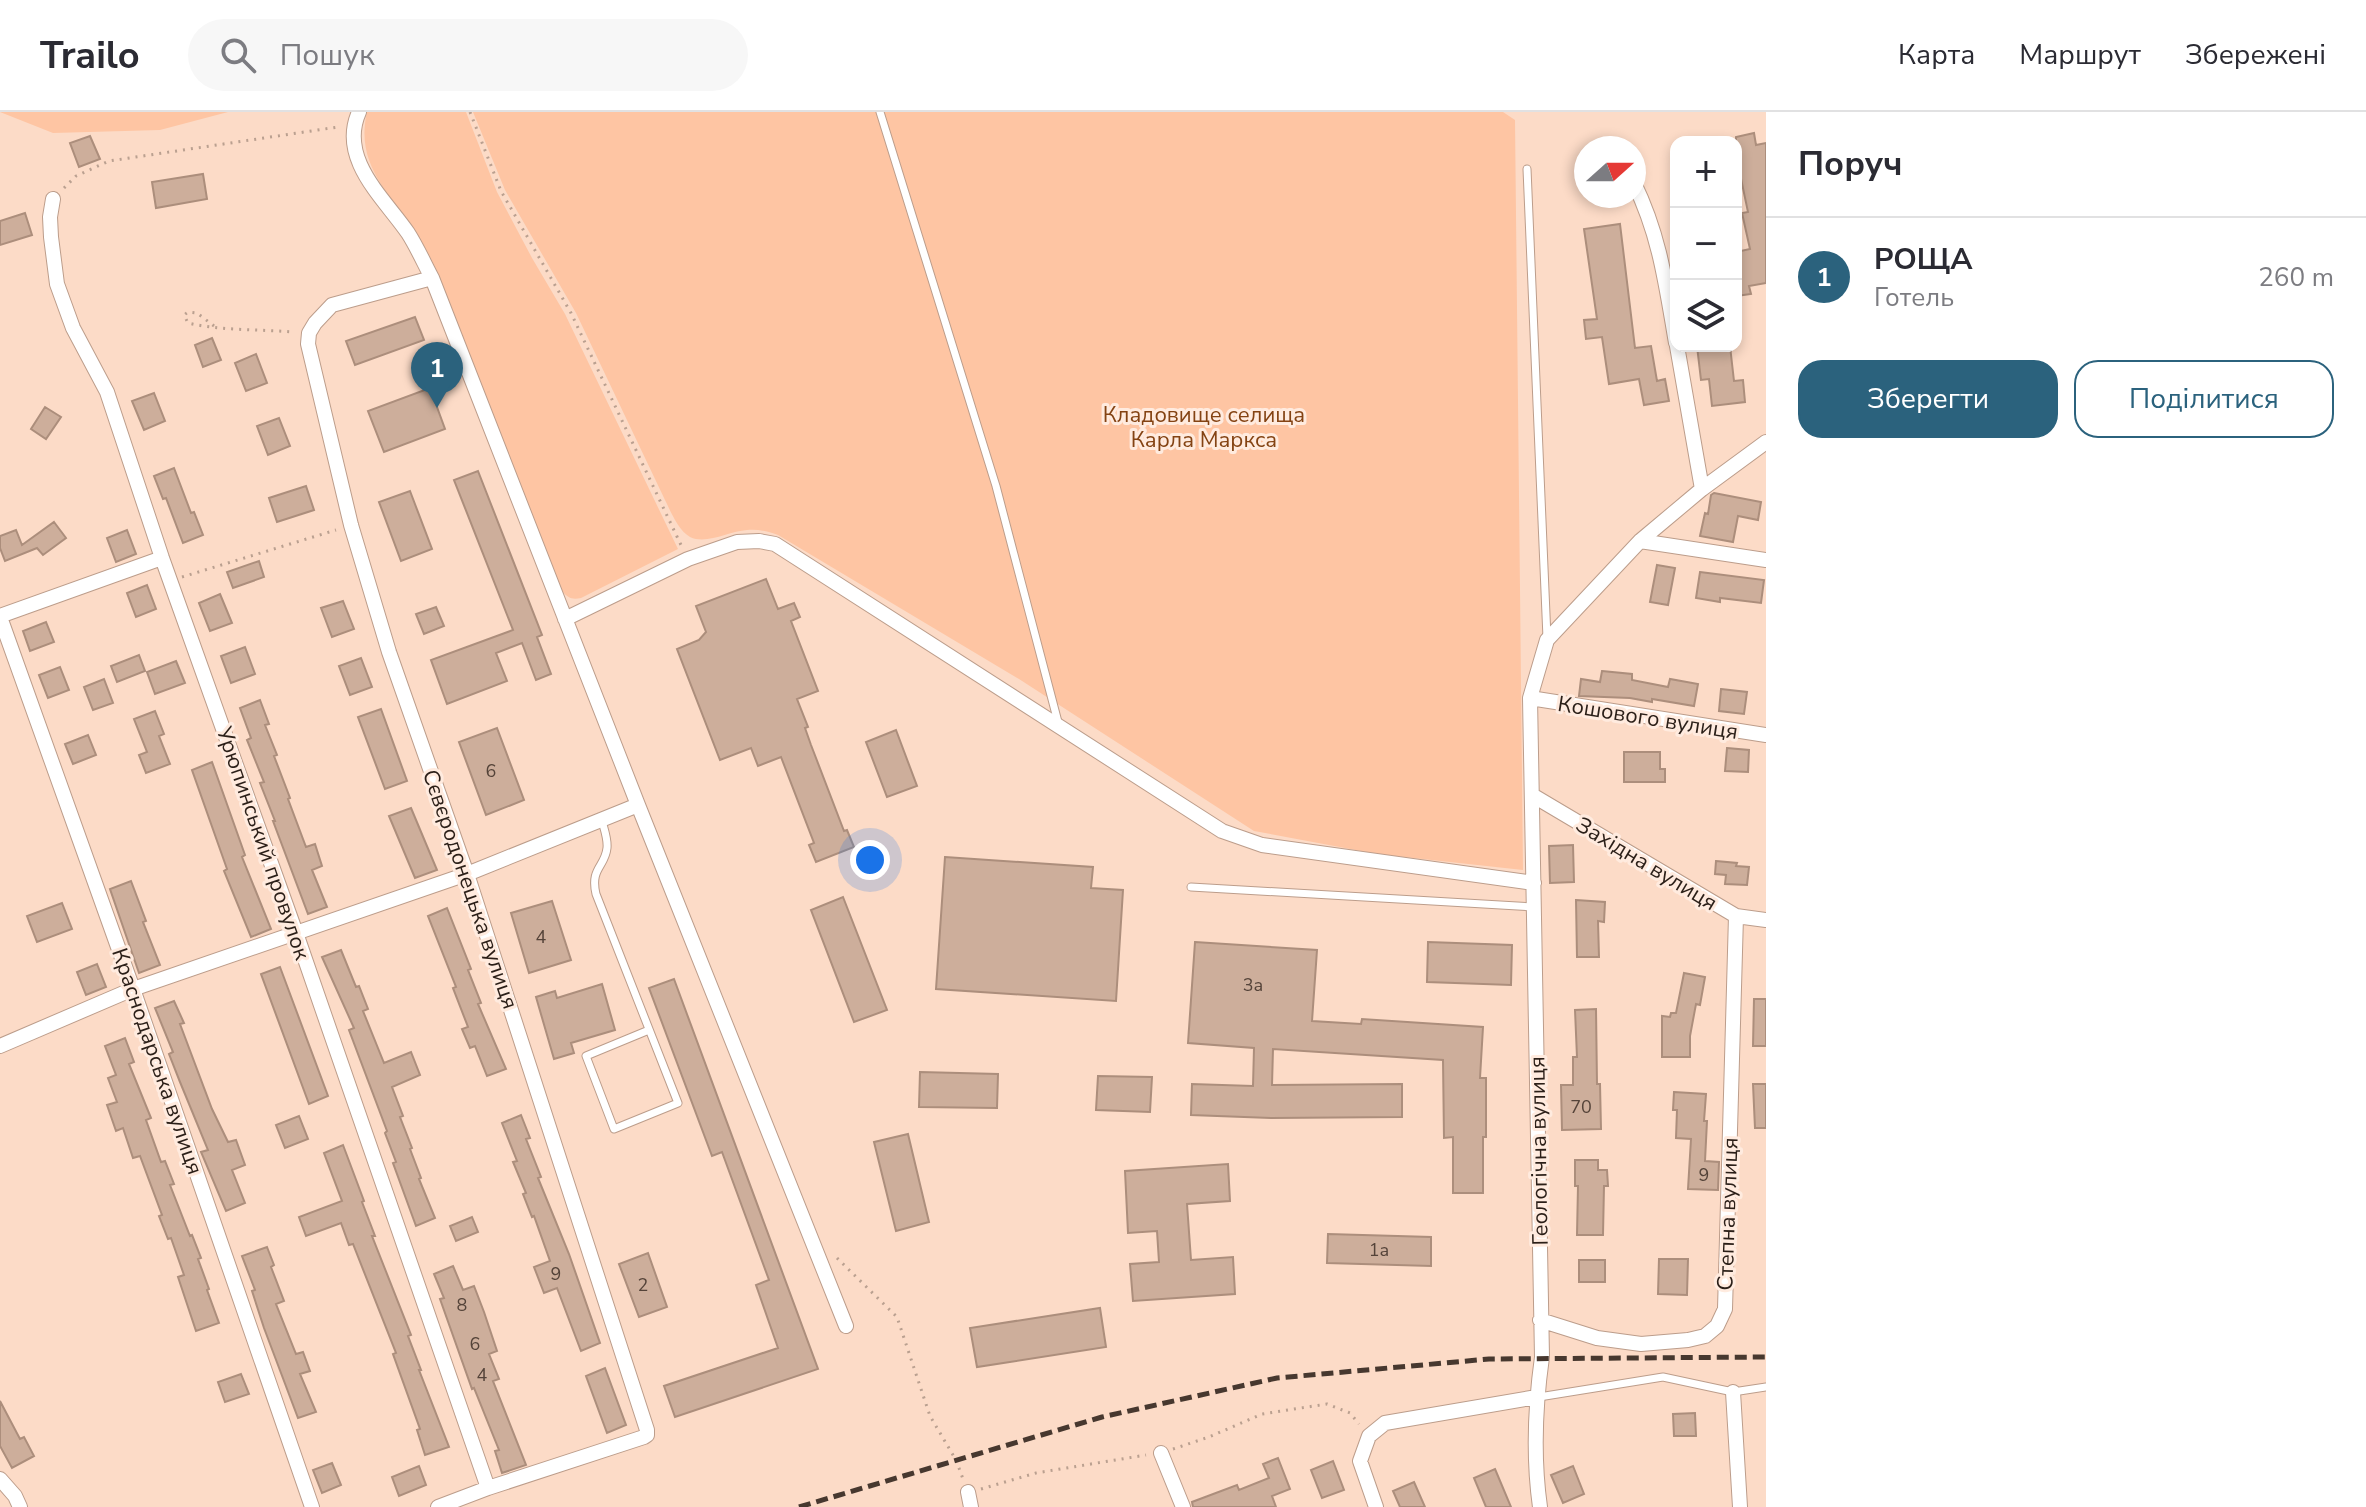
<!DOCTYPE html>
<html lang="uk">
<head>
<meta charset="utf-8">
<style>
	body { margin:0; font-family:"Nunito Sans",sans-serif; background:#f7f7f7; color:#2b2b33 }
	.controls { position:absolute; right:24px; top:24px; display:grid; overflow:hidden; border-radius:16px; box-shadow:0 4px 12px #0003 }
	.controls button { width:72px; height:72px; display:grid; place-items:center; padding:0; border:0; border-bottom:2px solid #e1e1e2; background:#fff; color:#2b2b33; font:40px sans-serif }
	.compass { position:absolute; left:1574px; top:24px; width:72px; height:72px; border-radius:50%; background:#fff; box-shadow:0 4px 12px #0003; rotate:69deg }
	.you { position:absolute; left:870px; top:748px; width:28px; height:28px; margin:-20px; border:6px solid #fff; border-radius:50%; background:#1a73e8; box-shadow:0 0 0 12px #1a73e833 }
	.badge { display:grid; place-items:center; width:52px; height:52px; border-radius:50%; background:#2b627d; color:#fff; font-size:26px; font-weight:700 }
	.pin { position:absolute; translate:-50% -66px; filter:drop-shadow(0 2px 4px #0008) }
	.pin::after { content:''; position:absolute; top:42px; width:28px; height:24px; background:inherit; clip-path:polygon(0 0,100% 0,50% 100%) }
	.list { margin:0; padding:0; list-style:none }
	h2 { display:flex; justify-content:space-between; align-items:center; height:104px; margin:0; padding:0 32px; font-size:34px }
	h2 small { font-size:26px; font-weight:400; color:#7c7c81 }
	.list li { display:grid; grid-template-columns:52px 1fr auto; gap:24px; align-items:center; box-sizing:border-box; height:120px; padding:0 32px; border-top:2px solid #e1e1e2 }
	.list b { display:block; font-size:30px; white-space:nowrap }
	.list p { margin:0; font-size:26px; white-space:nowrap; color:#7c7c81 }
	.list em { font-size:26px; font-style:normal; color:#7c7c81 }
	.actions { display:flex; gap:16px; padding:24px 32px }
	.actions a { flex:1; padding:18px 0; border:2px solid #2b627d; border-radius:24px; text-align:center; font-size:28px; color:#2b627d }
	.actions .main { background:#2b627d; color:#fff }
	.icon { flex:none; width:44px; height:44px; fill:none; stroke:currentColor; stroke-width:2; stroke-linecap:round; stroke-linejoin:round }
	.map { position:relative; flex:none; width:1766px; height:1395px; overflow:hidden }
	header { display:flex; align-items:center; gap:48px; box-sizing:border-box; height:112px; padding:0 40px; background:#fff; border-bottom:2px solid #e1e1e2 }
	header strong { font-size:38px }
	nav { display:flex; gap:44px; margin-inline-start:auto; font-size:28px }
	.search { width:560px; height:72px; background:#f7f7f7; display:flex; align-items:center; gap:20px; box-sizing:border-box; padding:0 28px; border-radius:44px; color:#7c7c81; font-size:30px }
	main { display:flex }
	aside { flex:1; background:#fff }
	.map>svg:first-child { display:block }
	.green { fill:#fec5a3 }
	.building { fill:#cdae9b; stroke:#ac8e7c; stroke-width:2 }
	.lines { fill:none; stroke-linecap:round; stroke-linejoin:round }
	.service-casing { stroke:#bc9d8b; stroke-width:9 }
	.minor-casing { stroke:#bc9d8b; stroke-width:16 }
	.path { stroke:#baa090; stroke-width:3; stroke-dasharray:2 6; stroke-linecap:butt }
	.service { stroke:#fff; stroke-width:7 }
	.minor { stroke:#fff; stroke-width:14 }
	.rail { stroke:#47382f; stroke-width:5; stroke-dasharray:12 6; stroke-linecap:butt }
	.labels { text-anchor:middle; stroke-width:6; stroke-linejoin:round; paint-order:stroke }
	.number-label { font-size:18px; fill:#544339 }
	.park-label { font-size:22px; fill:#844313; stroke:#ffebdf }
	.street-label { font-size:22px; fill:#2b1f18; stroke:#ffebdf }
</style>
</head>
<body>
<header>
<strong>Trailo</strong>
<div class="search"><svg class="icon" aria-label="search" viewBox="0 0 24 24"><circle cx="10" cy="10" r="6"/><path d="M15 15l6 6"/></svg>Пошук</div>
<nav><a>Карта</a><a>Маршрут</a><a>Збережені</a></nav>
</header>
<main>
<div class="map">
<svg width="1766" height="1395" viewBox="0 0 1766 1395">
	<rect width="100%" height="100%" fill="#fcdbc7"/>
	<path class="green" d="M0 0H228L160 18 53 21Z
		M367 0H466L497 80 532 146 565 202 678 437 581 486C572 488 568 486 562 479L439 164C432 148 424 133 415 119 388 80 355 52 367 0Z
		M473 0H1503L1515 8 1523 758 1377 742 1254 719 1019 567 778 423C767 419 758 417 747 418 729 419 707 433 690 425 678 418 671 400 665 388L576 201 505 78Z"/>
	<path class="building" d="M1754 21 1756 33 1766 31V171L1749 174 1751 182 1736 184V140L1750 137 1742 101 1748 100 1736 43V25Z
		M90 24 100 47 79 55 70 31Z
		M203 62 207 87 156 96 152 70Z
		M25 101 32 123 0 133V109Z
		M1620 112 1635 236 1651 234 1657 269 1665 267 1669 289 1644 293 1639 267 1609 272 1602 225 1586 227 1584 208 1597 207 1584 117Z
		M415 205 424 228 355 253 346 229Z
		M212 226 221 248 203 255 195 233Z
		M1697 234H1730L1734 269 1743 268 1745 290 1712 294 1709 267 1701 268Z
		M256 242 267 271 246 279 235 251Z
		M430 276 445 317 384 340 368 299Z
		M154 281 165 309 144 318 132 289Z
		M45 295 61 305 46 327 31 317Z
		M279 306 290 334 268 343 257 314Z
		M174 356 191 401 194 400 203 423 183 431 166 386 163 387 154 364Z
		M478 359 542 523 537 525 551 562 536 568 522 531 496 541 507 569 447 592 431 548 513 518 454 368Z
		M306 374 314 398 277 410 269 386Z
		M410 379 432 437 401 449 379 390Z
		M1714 381 1761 390 1758 408 1738 404 1733 430 1700 424 1705 401 1708 402 1711 383Z
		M54 410 66 426 43 443 37 436 5 449 0 436V424L16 418 22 433Z
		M127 418 136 442 116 450 107 426Z
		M259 449 264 465 233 476 227 460Z
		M1657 453 1675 456 1668 493 1650 490Z
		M1700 460 1764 468 1761 491 1720 486V490L1696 486Z
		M766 467 778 497 794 491 800 505 791 509 818 579 797 587 808 615 805 616 811 633 844 719 847 718 854 735 816 750 809 733 814 731 781 645 758 654 751 636 720 648 677 537 699 528 706 520 696 494Z
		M147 473 156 497 136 505 127 481Z
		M220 482 232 511 210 519 199 491Z
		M343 489 354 517 332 525 321 496Z
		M436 495 444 514 424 522 416 502Z
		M46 510 54 530 30 539 23 519Z
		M245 535 255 562 231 571 221 544Z
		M139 543 145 559 117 570 111 554Z
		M361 546 372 575 350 583 339 554Z
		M176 549 185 571 155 582 147 560Z
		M60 555 69 578 48 586 39 563Z
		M1602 559 1632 562V568L1668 575 1670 567 1698 572 1694 594 1652 587V590L1630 586 1579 584 1581 567 1600 570Z
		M104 567 113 591 93 598 84 575Z
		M1721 577 1747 580 1744 602 1719 599Z
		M260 588 269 612 265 613 277 643 274 644 290 686 288 687 306 735 315 732 322 754 312 758 327 795 308 802 273 709H275L260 671 264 670 247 628 251 626 240 596Z
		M381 597 407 669 385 677 358 605Z
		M155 599 164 622 159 624 170 652 146 661 139 643 147 640 134 607Z
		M497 616 524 688 486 703 459 630Z
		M896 618 917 674 887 685 866 630Z
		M88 623 96 643 73 652 65 632Z
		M1727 636 1749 638 1748 660 1725 659Z
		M1624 640H1660V657H1665V670H1624Z
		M212 650 245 743 242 745 271 817 251 825 224 759 227 757 192 658Z
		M411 696 437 758 415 766 389 704Z
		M1573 733 1574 770 1550 771 1549 734Z
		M945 745 1093 755 1091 776 1123 778 1116 889 936 877Z
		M1716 749 1737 751 1736 754 1749 755 1747 773 1725 772 1726 763 1715 762Z
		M131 769 146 809 143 810 160 853 139 861 110 777Z
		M843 785 887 898 854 910 811 798Z
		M1576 788 1605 790 1604 810 1598 809 1599 845H1577Z
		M552 789 571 848 529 861 511 801Z
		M62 791 72 817 37 830 27 804Z
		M447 796 471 857 468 858 481 891 478 892 506 957 487 964 475 934 470 936 462 917 468 915 453 876 456 875 428 804Z
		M1195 830 1317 838 1312 909 1361 912 1362 907 1483 915 1480 966H1486V1025H1483V1081H1453V1025L1444 1026 1443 948 1273 937 1272 973 1402 972V1005L1271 1006 1191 1003 1192 972 1253 974 1254 936 1188 931Z
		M1428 830 1512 833 1511 873 1427 870Z
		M341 838 356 875 359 874 368 897 363 899 384 951 411 940 420 963 392 975 403 1004 400 1005 412 1036 410 1037 421 1066 419 1067 435 1106 416 1114 393 1051 396 1050 385 1021 387 1019 349 918 354 916 322 845Z
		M97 852 106 875 86 883 77 860Z
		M280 855 328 984 309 992 261 862Z
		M1684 861 1705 865 1700 893 1696 892 1690 924V945H1662V904L1670 905 1671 901H1676Z
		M674 867 818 1257 675 1305 664 1274 778 1236 756 1173 769 1168 722 1040 712 1044 649 876Z
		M602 872 615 918 571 931 574 941 554 947 536 885 555 879 557 886Z
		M1754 887H1766V934H1753Z
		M174 889 184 911 180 912 212 997 228 1030 236 1028 245 1053 232 1058 245 1091 226 1099 201 1040 208 1038 180 970 169 942 173 940 155 896Z
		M1596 897 1597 972H1600L1601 1017 1562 1018 1561 973H1573V945H1577L1575 898Z
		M125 926 134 950 129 952 151 1006 146 1008 161 1050 165 1049 174 1072 170 1073 190 1124 192 1123 201 1146 198 1147 209 1177 207 1178 219 1211 196 1219 178 1165 184 1163 171 1126 168 1127 159 1104 162 1103 140 1044 133 1046 123 1016 116 1019 107 993 117 990 108 966 116 963 105 934Z
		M920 960 998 962 997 996 919 995Z
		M1098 964 1152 965 1150 1000 1096 998Z
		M1753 972H1766V1016H1755Z
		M1674 980 1706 982 1704 1009H1707L1705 1049 1719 1050 1718 1078 1688 1077 1691 1027 1676 1026 1677 998H1673Z
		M521 1003 530 1026 526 1027 541 1065 538 1066 569 1142 600 1231 581 1239 557 1176 544 1181 534 1155 550 1149 534 1104 532 1105 523 1082 526 1081 513 1050 517 1049 502 1011Z
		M299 1004 308 1027 285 1036 276 1013Z
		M908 1022 929 1110 896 1119 874 1030Z
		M343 1033 364 1089 362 1090 375 1124H372L411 1223 408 1224 421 1258H419L449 1335 425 1343 417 1318 420 1317 393 1242 396 1241 353 1132 349 1133 341 1111 306 1124 299 1105 342 1089 324 1041Z
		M1575 1048H1598V1058H1607L1608 1074H1604L1603 1123H1577L1578 1074H1575Z
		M1228 1052 1230 1089 1187 1092 1191 1148 1233 1145 1235 1182 1133 1189 1130 1152 1159 1150 1157 1119 1128 1121 1125 1059Z
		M472 1105 478 1120 456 1129 450 1114Z
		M1328 1122 1431 1125V1154L1327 1151Z
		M267 1135 274 1153 271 1155 284 1189 276 1192 296 1242 303 1240 310 1259 300 1262 316 1300 298 1306 264 1216 252 1179 255 1178 242 1144Z
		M648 1141 667 1195 639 1205 619 1152Z
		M1659 1147H1688L1687 1183 1658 1182Z
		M1579 1148H1605V1170H1579Z
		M453 1154 463 1178 474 1174 484 1200 497 1239 489 1242 499 1267 493 1269 526 1353 502 1361 495 1339 499 1338 474 1276 472 1277 440 1187 444 1186 434 1162Z
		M1100 1196 1106 1235 977 1255 970 1216Z
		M605 1256 626 1313 607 1321 586 1264Z
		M241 1262 249 1282 225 1290 218 1270Z
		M0 1289 20 1327 24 1325 34 1344 12 1356 0 1334Z
		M1695 1301 1696 1324H1674L1673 1302Z
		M1278 1346 1290 1377 1272 1384 1276 1395H1193L1192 1390 1237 1373 1239 1378 1269 1366 1263 1352Z
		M1333 1349 1344 1378 1322 1386 1311 1358Z
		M332 1351 341 1373 322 1381 313 1358Z
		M419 1354 426 1373 399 1384 392 1365Z
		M1573 1354 1584 1382 1563 1391 1551 1363Z
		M1495 1357 1511 1395H1486L1474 1366Z
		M1414 1370 1425 1395H1400L1393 1379Z"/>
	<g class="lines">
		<defs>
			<path id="service" d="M880 0 996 374 1058 610
				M1527 57 1547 526
				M602 709C604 717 608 727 607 736 605 755 590 756 596 782L678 991 614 1017 586 944 649 918
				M1191 775 1534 795
				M1539 1285 1663 1265 1733 1280 1766 1275"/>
			<path id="minor" d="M359 0C338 47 384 86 408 121 417 135 424 151 432 166L638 693 846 1214
				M1634 71C1660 124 1666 173 1676 231
				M53 87 50 105 51 125 57 172 73 216 107 280 162 446 296 821 488 1376
				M432 166 332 193 315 211 309 221 308 232 351 413 389 540 467 762 647 1318V1323L644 1325 488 1376 438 1395
				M1677 234 1702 377
				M1640 429 1766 448
				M0 504 162 446
				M0 505 133 877 312 1395
				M565 507 688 447 737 430 759 429 775 432 1222 719 1262 733 1534 771
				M1530 586 1766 623
				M1532 683 1736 804 1766 808
				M0 934 133 877 467 762 638 693
				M1540 1208 1597 1226 1641 1232 1688 1228 1705 1224 1717 1214 1725 1197 1736 804
				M1733 1280 1740 1395
				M1161 1341 1183 1395
				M0 1367 15 1384 20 1395
				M968 1380 971 1395
				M1376 1395 1360 1349 1369 1324 1385 1311 1537 1285
				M1540 1395C1533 1345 1535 1295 1542 1245L1530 586 1547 528 1640 429 1702 377 1766 330"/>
		</defs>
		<use href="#service" class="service-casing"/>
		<use href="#minor" class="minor-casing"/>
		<path class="path" d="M470 0 501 79 571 201 681 433
			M64 76 76 64 109 49 338 15
			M214 214 197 201 188 200 184 203 188 211C221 219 259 217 293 220
			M182 465 336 418
			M837 1146 897 1205 930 1304 956 1348 963 1367
			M1173 1337 1209 1325 1262 1302 1327 1292 1350 1301 1359 1312
			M981 1377 1036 1361 1146 1343"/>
		<use href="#service" class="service"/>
		<use href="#minor" class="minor"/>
		<path class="rail" d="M799 1395 1102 1305 1277 1266 1489 1247 1766 1245"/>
	</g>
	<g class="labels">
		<g class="number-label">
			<text x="491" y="665">6</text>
			<text x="541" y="831">4</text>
			<text x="1253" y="879">3а</text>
			<text x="1581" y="1001">70</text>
			<text x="1704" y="1069">9</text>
			<text x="1379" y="1144">1а</text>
			<text x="556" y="1168">9</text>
			<text x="643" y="1179">2</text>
			<text x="462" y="1199">8</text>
			<text x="475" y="1238">6</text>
			<text x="482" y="1269">4</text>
		</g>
		<g class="park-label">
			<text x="1204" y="310">Кладовище селища<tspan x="1204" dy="25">Карла Маркса</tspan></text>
		</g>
		<g class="street-label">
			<text transform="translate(1648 605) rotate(9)" y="8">Кошового вулиця</text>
			<text transform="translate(264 731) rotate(71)" y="8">Урюпинський провулок</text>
			<text transform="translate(1647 751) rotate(31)" y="8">Західна вулиця</text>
			<text transform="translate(471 777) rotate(71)" y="8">Сєвєродонецька вулиця</text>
			<text transform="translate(158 949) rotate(71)" y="8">Краснодарська вулиця</text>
			<text transform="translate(1538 1039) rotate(-91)" y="8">Геологічна вулиця</text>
			<text transform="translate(1727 1102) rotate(-88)" y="8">Степна вулиця</text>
		</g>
	</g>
</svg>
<div class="controls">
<button>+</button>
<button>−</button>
<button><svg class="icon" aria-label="layers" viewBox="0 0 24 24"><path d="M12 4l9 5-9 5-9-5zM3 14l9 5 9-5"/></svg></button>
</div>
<svg class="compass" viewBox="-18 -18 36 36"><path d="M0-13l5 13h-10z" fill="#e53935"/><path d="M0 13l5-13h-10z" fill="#7c7c81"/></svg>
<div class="you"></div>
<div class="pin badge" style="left:437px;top:296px">1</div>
</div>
<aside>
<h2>Поруч<small></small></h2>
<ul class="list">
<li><span class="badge">1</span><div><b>РОЩА</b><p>Готель</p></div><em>260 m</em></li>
</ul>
<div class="actions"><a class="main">Зберегти</a><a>Поділитися</a></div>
</aside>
</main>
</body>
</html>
